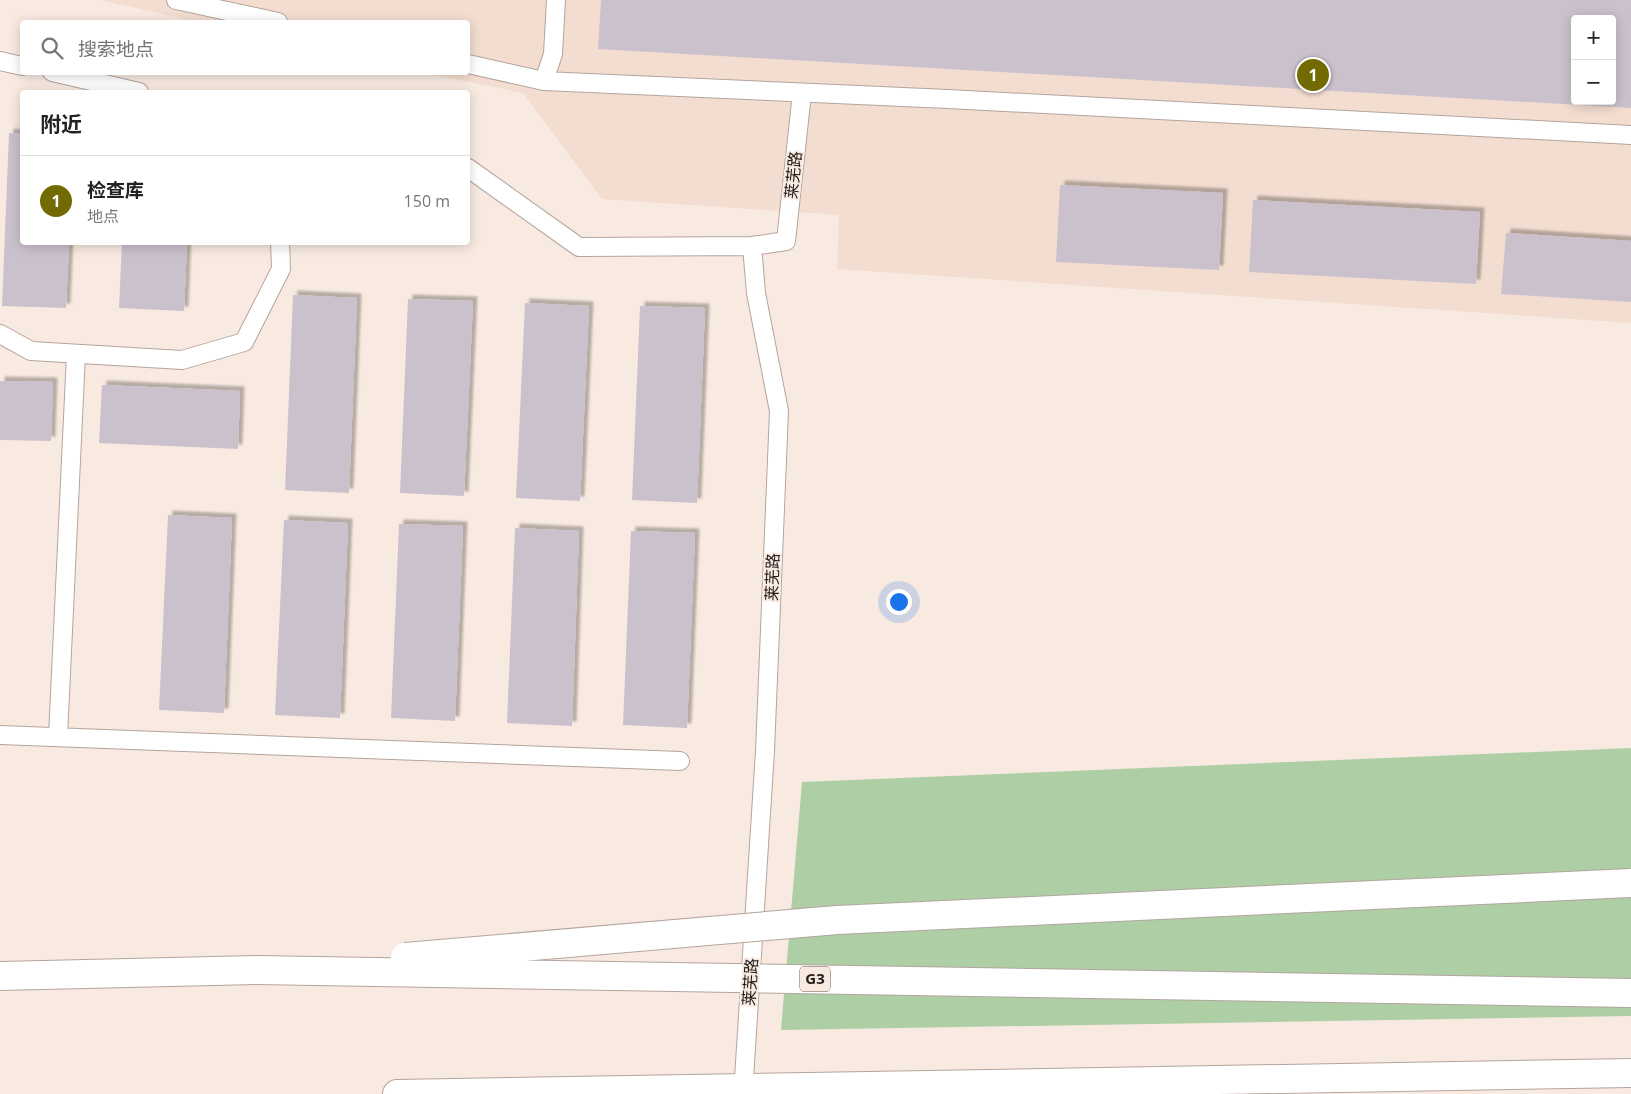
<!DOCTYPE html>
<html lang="zh">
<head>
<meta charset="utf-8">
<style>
	body { margin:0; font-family:"Open Sans","Noto Sans SC",sans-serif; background:#f6f6f6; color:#222 }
	.controls { position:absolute; right:15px; top:15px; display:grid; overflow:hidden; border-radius:5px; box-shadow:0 2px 12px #0003 }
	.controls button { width:45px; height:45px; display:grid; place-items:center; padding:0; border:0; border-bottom:1px solid #e0e0e0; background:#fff; color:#222; font:25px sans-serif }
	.you { position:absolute; left:898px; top:601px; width:18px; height:18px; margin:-12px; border:4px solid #fff; border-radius:50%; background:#1a73e8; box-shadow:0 0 0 8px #1a73e833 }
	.badge { display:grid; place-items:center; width:32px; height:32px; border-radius:50%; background:#726b04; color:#fff; font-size:16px; font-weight:700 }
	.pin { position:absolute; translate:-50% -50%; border:2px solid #fff; box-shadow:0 1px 5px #0006 }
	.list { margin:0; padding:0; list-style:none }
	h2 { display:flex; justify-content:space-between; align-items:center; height:65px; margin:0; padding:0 20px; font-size:21px }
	h2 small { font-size:16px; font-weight:400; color:#767676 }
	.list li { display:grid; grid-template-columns:32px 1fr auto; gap:15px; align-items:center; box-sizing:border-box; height:90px; padding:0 20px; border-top:1px solid #e0e0e0 }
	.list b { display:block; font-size:19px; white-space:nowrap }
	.list p { margin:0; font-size:16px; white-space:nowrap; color:#767676 }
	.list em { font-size:16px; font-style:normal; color:#767676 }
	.icon { flex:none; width:28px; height:28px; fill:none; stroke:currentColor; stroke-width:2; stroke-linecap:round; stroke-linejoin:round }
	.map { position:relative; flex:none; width:1631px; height:1094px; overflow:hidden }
	.search { position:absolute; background:#fff; box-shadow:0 2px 12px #0003; left:20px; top:20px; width:450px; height:55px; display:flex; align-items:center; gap:12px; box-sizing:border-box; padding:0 18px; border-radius:5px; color:#767676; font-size:19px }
	.panel { position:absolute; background:#fff; box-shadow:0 2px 12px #0003; left:20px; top:90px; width:450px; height:155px; border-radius:5px }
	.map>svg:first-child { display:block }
	.built { fill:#f3ddd0; fill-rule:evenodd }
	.green { fill:#aecea6 }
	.building { fill:#cbc1cd; fill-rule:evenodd; filter:url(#shadow) }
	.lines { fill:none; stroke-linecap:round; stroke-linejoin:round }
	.service-casing { stroke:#b3a59d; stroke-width:20 }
	.motorway-casing { stroke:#b3a59d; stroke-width:30 }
	.service { stroke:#fff; stroke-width:18 }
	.motorway { stroke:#fff; stroke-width:28 }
	.motorway-bridge-casing { stroke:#b3a59d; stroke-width:30; stroke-linecap:butt }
	.motorway-bridge { stroke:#fff; stroke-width:28 }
	.labels { text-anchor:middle; stroke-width:4; stroke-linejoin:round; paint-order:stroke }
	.shield { fill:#f9eae1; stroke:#605854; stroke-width:1 }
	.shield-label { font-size:15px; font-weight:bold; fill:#1f1a17 }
	.street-label { font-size:16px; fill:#1f1a17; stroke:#f9eae1 }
</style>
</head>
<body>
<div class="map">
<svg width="1631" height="1094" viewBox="0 0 1631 1094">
	<defs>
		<filter id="shadow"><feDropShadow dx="4.5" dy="-4.5" stdDeviation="1" flood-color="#0004"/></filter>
	</defs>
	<rect width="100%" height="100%" fill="#f9eae1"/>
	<path class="built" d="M100 0H1631V323L837 269 839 215 602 199 523 93 424 73 468 72V22H197ZM1575 19H1612V101H1575Z"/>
	<path class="green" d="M1631 748V1016L781 1030 802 782Z"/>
	<path class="building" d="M601 0H1631V108L598 49ZM1575 19H1612V101H1575Z
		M9 133 22 134V242H69L66 308 2 306Z
		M1060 185 1223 193 1219 270 1056 262Z
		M1253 200 1480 212 1476 284 1249 272Z
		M1506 233 1631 241V302L1501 294Z
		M122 242H187L184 311 119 308Z
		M293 295 357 298 349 493 285 490Z
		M408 299 473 301 464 496 400 493Z
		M525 303 589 306 580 501 516 498Z
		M640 306 705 308 697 503 632 500Z
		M0 381 53 382 51 441 0 440Z
		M102 385 240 391 238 449 99 443Z
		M168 515 232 518 224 713 159 710Z
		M284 520 348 523 340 718 275 715Z
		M399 524 463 526 455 721 391 718Z
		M515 528 579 531 572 726 507 723Z
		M631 531 695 533 687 728 623 725Z"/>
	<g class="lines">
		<defs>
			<path id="service" d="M176 0 278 22
				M0 61 22 66
				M468 64 544 81 948 99 1631 135
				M52 72 139 92
				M544 81 553 54 556 0
				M468 168 579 247 752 246
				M0 334 31 351 182 360 244 342 281 269 280 242
				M0 735 680 761
				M58 737 76 354
				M743 1094 765 751 779 411 756 293 752 246 786 241 802 93"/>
			<path id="motorway" d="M397 1094 1631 1073"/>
		</defs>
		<use href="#service" class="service-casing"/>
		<use href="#motorway" class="motorway-casing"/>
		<use href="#service" class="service"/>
		<use href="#motorway" class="motorway"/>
		<defs>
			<path id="motorway-bridge" d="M405 957 837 920 1631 883
				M0 976 256 970 1631 993"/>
		</defs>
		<use href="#motorway-bridge" class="motorway-bridge-casing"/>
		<use href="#motorway-bridge" class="motorway-bridge"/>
	</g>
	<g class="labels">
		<rect class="shield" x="800" y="966.5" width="30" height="25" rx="4"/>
		<g class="shield-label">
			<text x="815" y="984">G3</text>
		</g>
		<g class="street-label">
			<text transform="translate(793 175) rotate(-84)" y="6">莱芜路</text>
			<text transform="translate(772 577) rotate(-88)" y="6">莱芜路</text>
			<text transform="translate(750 982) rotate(-86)" y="6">莱芜路</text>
		</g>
	</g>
</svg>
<div class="controls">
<button>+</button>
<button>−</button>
</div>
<div class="you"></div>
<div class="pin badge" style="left:1313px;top:75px">1</div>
<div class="search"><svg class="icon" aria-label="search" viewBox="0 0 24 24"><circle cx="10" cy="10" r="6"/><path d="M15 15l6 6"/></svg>搜索地点</div>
<section class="panel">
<h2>附近<small></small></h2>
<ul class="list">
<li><span class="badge">1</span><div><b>检查库</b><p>地点</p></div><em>150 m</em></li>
</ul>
</section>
</div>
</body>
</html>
